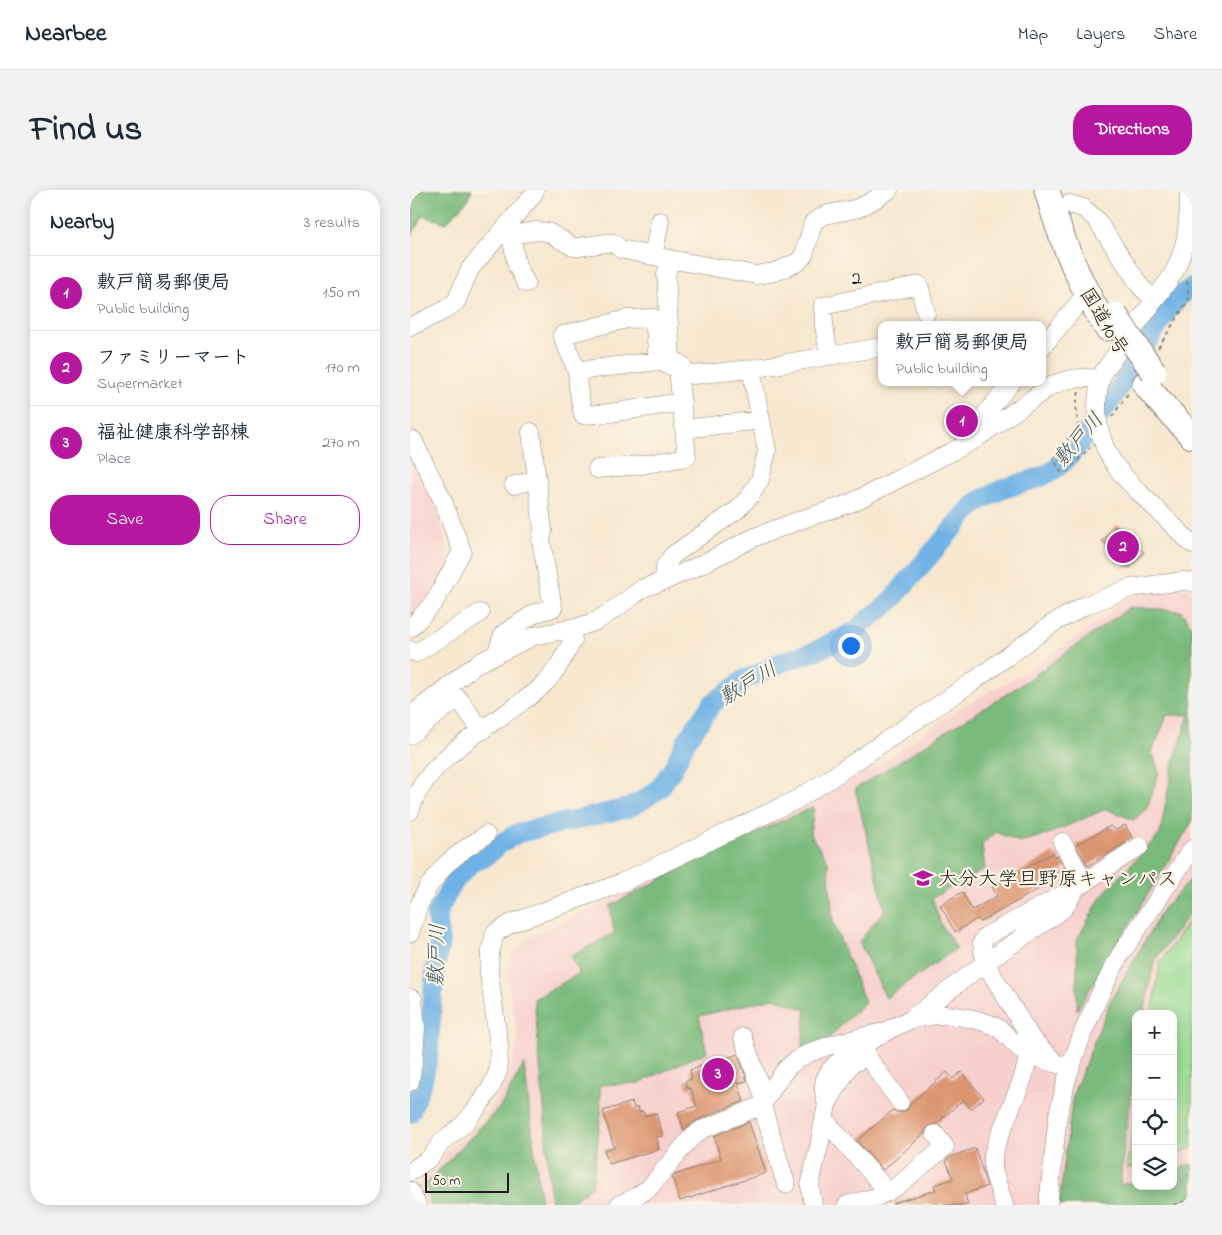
<!DOCTYPE html>
<html lang="en">
<head>
<meta charset="utf-8">
<style>
	body { margin:0; font-family:"Indie Flower","Klee One",sans-serif; background:#f2f2f3; color:#1f2937 }
	.controls { position:absolute; right:15px; bottom:15px; display:grid; overflow:hidden; border-radius:10px; box-shadow:0 2px 12px #0003 }
	.controls button { width:45px; height:45px; display:grid; place-items:center; padding:0; border:0; border-bottom:1px solid #e0e1e3; background:#fff; color:#1f2937; font:25px sans-serif }
	.scale { position:absolute; left:15px; bottom:12px; width:84px; box-sizing:border-box; padding-left:5px; border:2px solid #1c1c1c; border-top:0; font-size:14px; line-height:18px; white-space:nowrap; color:#1c1c1c; -webkit-text-stroke:4px #fcf5e5; paint-order:stroke }
	.you { position:absolute; left:440px; top:455px; width:18px; height:18px; margin:-12px; border:4px solid #fff; border-radius:50%; background:#1a73e8; box-shadow:0 0 0 8px #1a73e833 }
	.badge { display:grid; place-items:center; width:32px; height:32px; border-radius:50%; background:#b5179e; color:#fff; font-size:16px; font-weight:700 }
	.pin { position:absolute; translate:-50% -50%; border:2px solid #fff; box-shadow:0 1px 5px #0006 }
	.popup { position:absolute; left:468px; top:131px; width:168px; height:65px; box-sizing:border-box; display:grid; place-content:center; border-radius:10px; background:#fff; filter:drop-shadow(0 1px 4px #0005); font-size:16px; white-space:nowrap; color:#747a83 }
	.popup b { font-size:19px; color:#1f2937 }
	.popup::after { content:''; position:absolute; left:50%; top:100%; margin-left:-10px; border:10px solid transparent; border-top-color:#fff }
	.list { margin:0; padding:0; list-style:none }
	h2 { display:flex; justify-content:space-between; align-items:center; height:65px; margin:0; padding:0 20px; font-size:21px }
	h2 small { font-size:16px; font-weight:400; color:#747a83 }
	.list li { display:grid; grid-template-columns:32px 1fr auto; gap:15px; align-items:center; box-sizing:border-box; height:75px; padding:0 20px; border-top:1px solid #e0e1e3 }
	.list b { display:block; font-size:19px; white-space:nowrap }
	.list p { margin:0; font-size:16px; white-space:nowrap; color:#747a83 }
	.list em { font-size:16px; font-style:normal; color:#747a83 }
	.actions { display:flex; gap:10px; padding:15px 20px }
	.actions a { flex:1; padding:11px 0; border:1px solid #b5179e; border-radius:20px; text-align:center; font-size:18px; color:#b5179e }
	.actions .main { background:#b5179e; color:#fff }
	.icon { flex:none; width:28px; height:28px; fill:none; stroke:currentColor; stroke-width:2; stroke-linecap:round; stroke-linejoin:round }
	.map { position:relative; flex:none; width:782px; height:1015px; overflow:hidden; border-radius:20px }
	header { display:flex; align-items:center; gap:30px; box-sizing:border-box; height:70px; padding:0 25px; background:#fff; border-bottom:1px solid #e0e1e3 }
	header strong { font-size:24px }
	nav { display:flex; gap:28px; margin-inline-start:auto; font-size:18px }
	.intro { display:flex; align-items:center; justify-content:space-between; box-sizing:border-box; height:120px; padding:0 30px }
	h1 { margin:0; font-size:35px }
	.button { padding:12px 22px; border-radius:20px; background:#b5179e; color:#fff; font-size:18px; font-weight:700 }
	main { display:flex; gap:30px; padding:0 30px }
	aside { flex:1; background:#fff; border-radius:20px; box-shadow:0 2px 12px #0003 }
	.map>svg:first-child { display:block }
	.built { fill:#f7d0cd; fill-rule:evenodd }
	.green { fill:#97da92; stroke:#5a7b57 }
	.forest { fill:#79ba7c; stroke:#4a6b4c }
	.lines { fill:none; stroke-linecap:round; stroke-linejoin:round }
	.river { stroke:#70b2e5; stroke-width:20 }
	.building { fill:#db9571 }
	.minor-casing { stroke:#8a8276; stroke-width:19 }
	.highway-casing { stroke:#8a8276; stroke-width:27 }
	.path { stroke:#8a8276; stroke-width:2; stroke-dasharray:4 4; stroke-linecap:butt }
	.minor { stroke:#fff; stroke-width:18 }
	.highway { stroke:#fff; stroke-width:25 }
	.highway-bridge-casing { stroke:#8a8276; stroke-width:27; stroke-linecap:butt }
	.highway-bridge { stroke:#fff; stroke-width:25 }
	.labels { text-anchor:middle; stroke-width:4.5; stroke-linejoin:round; paint-order:stroke }
	.street-label { font-size:20px; fill:#1c1c1c; stroke:#fcf5e5 }
	.poi-label { font-size:20px; fill:#1c1c1c; stroke:#fcf5e5; text-anchor:start }
	.water-label { font-size:21px; font-style:italic; fill:#3e586c; stroke:#fcf5e5 }
</style>
</head>
<body>
<header>
<strong>Nearbee</strong>
<nav><a>Map</a><a>Layers</a><a>Share</a></nav>
</header>
<div class="intro"><h1>Find us</h1><a class="button">Directions</a></div>
<main>
<aside>
<h2>Nearby<small>3 results</small></h2>
<ul class="list">
<li><span class="badge">1</span><div><b>敷戸簡易郵便局</b><p>Public building</p></div><em>150 m</em></li>
<li><span class="badge">2</span><div><b>ファミリーマート</b><p>Supermarket</p></div><em>170 m</em></li>
<li><span class="badge">3</span><div><b>福祉健康科学部棟</b><p>Place</p></div><em>270 m</em></li>
</ul>
<div class="actions"><a class="main">Save</a><a>Share</a></div>
</aside>
<div class="map">
<svg width="782" height="1015" viewBox="0 0 782 1015">
	<rect width="100%" height="100%" fill="#fcf5e5"/>
	<filter id="ink" filterUnits="userSpaceOnUse"><feTurbulence type="fractalNoise" baseFrequency=".02" numOctaves="2"/><feDisplacementMap in="SourceGraphic" scale="10" xChannelSelector="R" yChannelSelector="G"/><feConvolveMatrix kernelMatrix="1 2 1 2 8 2 1 2 1" color-interpolation-filters="sRGB"/></filter>
	<filter id="wash" filterUnits="userSpaceOnUse"><feTurbulence type="fractalNoise" baseFrequency=".0096" numOctaves="4" result="noise"/><feDisplacementMap in="SourceGraphic" scale="20" xChannelSelector="R" yChannelSelector="G"/><feGaussianBlur stdDeviation="1.12" result="paint"/><feColorMatrix in="noise" values="0 0 0 0 0 0 0 0 0 0 0 0 0 0 0 0 0 1.4 0 .05"/><feComposite in="paint" operator="in"/></filter>
	<g filter="url(#wash)">
		<rect width="100%" height="100%" fill="#f7e7cf"/>
		<path class="built" d="M0 280H18L42 379 0 438Z
			M777 398 782 401V1015H0V1007L12 987 27 979 39 960 74 930 97 891 108 851 104 821 96 786 103 763 118 748 163 727 209 707 277 669 386 619 471 574 542 523 615 482 683 436 717 406ZM726 824H763V996H726Z"/>
		<path class="green" d="M782 726V958L763 964V824H742L750 773Z
			M726 922V976L716 979Z"/>
		<path class="forest" d="M0 0H62L57 11 36 33 13 26 0 48Z
			M720 417 771 421 782 436V632L667 820V750L692 705 750 644 762 578 779 525H757L742 562 749 582 737 618 724 630 696 619 636 645 610 652 585 642 572 655 575 679 522 708 531 735 547 758 476 808 449 752 475 719 445 599 609 496Z
			M404 617 400 644 418 671 423 732 455 812 414 853 392 858 396 820 364 808 289 826 297 862 280 869 229 893 190 895 191 924 182 996 158 1015H141L134 918 124 809 170 783 160 767 204 743 200 716 318 654Z
			M782 688V720L744 772 734 824H726V870L714 952 710 995 726 991V996H763V980L782 974V1009L752 1015H649L663 904 701 810 753 719Z
			M114 874 131 1015H20L16 994 90 917Z"/>
		<g class="lines">
			<path class="river" d="M0 923 12 893 18 868 25 779 30 752 26 725 43 693 61 673 74 668 90 654 108 643 218 618 230 612 249 599 262 580 277 550 302 514 335 489 344 486 370 473 406 461 449 439 451 435 479 413 557 322 569 311 593 299 631 287 644 280 654 272 668 256 674 245 702 209 758 120 771 105 782 97"/>
		</g>
		<g id="blocks">
			<path class="building" d="M707 335 713 340 715 338 721 344 718 347 734 362 720 378 692 351Z
				M715 635 722 647 715 651 716 652 678 676 666 655 700 636 706 640Z
				M643 663 645 667 647 665 655 678 638 688V694L570 732 567 729 545 742 530 715 552 702 562 720 587 706 582 697Z
				M328 864 337 891 328 893 334 911 287 930 274 940 268 922 287 916 281 899 277 898 275 891 282 889 280 880Z
				M537 882 543 889 551 882 574 908 561 919 553 910 526 934 518 936 515 940V943L473 980 447 951 483 920 486 922 491 923 497 920 500 914Z
				M222 912 224 918 228 917 229 922 233 921 234 926 246 923 253 946 246 947 249 959 199 974 194 960 204 957 193 921Z
				M339 932 356 983 270 1011 262 987 264 985 311 969 304 946Z
				M565 958 577 996 555 1004 558 1015H483V1013L526 1000 524 995 543 989 536 970 540 967Z"/>
		</g>
	</g>
	<g filter="url(#ink)">
		<use href="#blocks" fill-opacity="0" stroke="#8a8276" stroke-width="1"/>
		<g class="lines">
			<defs>
				<path id="minor" d="M779 0C779 31 778 55 763 84L694 181C684 204 685 233 695 257 703 278 722 295 738 311 753 325 767 340 782 354
					M659 14 673 18 686 29 731 97 744 110
					M94 39 101 45 107 76 116 93
					M101 45 127 41 138 42 163 57H169L196 53H203L211 59 243 66 250 31
					M243 66 346 85 365 82 388 72 394 65 403 33C414 21 434 23 448 18 459 14 469 6 479 0
					M260 69 256 85 261 168 272 175 273 179
					M0 137 33 121 46 112 60 79 123 5 125 0
					M632 157 677 103
					M419 166 414 135 413 116 509 95 516 123
					M248 171 244 128 217 129 152 145 167 181 248 171 283 185 341 179 472 157
					M167 181 168 197 173 225 200 223 272 212
					M274 239 351 230
					M121 242 127 290
					M555 248 602 192
					M0 251 3 250 32 309 52 361 25 411 9 429 0 438
					M187 279 231 275 277 267 268 179
					M254 391 255 376 263 365 327 320 340 306 350 290 357 261 341 179
					M0 460 6 463 70 423
					M86 465 93 444 125 423 143 418 131 350 133 341 127 290 104 295
					M0 526 68 473 124 446 169 437 187 431 216 411 233 398 254 391 288 376 345 347 393 329 438 314 449 309 545 260 567 248 639 197C660 187 668 187 691 189
					M0 545 48 508 72 541
					M0 621C15 570 73 541 113 511 119 507 125 503 131 497 145 484 154 467 163 450L160 438
					M652 652 675 693
					M667 697 576 746 572 753 575 773 653 719 667 697 730 656
					M0 743 8 717 18 697 35 675 56 658 76 645
					M0 808 3 809 6 838 4 867 0 892
					M501 829 575 773 621 848 643 870
					M333 847 355 910
					M490 912 455 864 457 853C470 845 483 836 498 831 505 828 528 824 536 825 551 826 574 830 588 838 597 844 604 855 613 861 627 870 645 873 661 877
					M352 915C360 903 369 886 379 876 398 857 443 850 469 843
					M414 929 478 1002
					M0 982 20 968 31 953 54 934 71 913 80 899 88 882 89 856 79 783 80 763 85 743 102 733 211 693 386 610 418 590 561 493 642 434 674 416 720 398 728 397 773 391 782 392
					M0 1001 7 1015
					M209 1015 224 1008 239 998 279 950 291 940 336 922 352 915 376 994
					M403 1015 400 996 404 977 409 956 417 914 440 875 454 868 455 864C452 864 450 863 447 863 434 864 415 881 414 894 413 901 415 908 417 914
					M437 1015 467 1007 486 997 535 957 525 944
					M594 1015 583 980V965L587 952 613 888 619 864
					M638 1015 648 925 657 888 673 842 691 802 710 765 782 659"/>
				<path id="highway" d="M637 0C650 48 670 95 697 138
					M735 194 750 212 782 246"/>
			</defs>
			<use href="#minor" class="minor-casing"/>
			<use href="#highway" class="highway-casing"/>
			<path class="path" d="M748 158 779 109 777 89
				M669 202 666 215 668 236 643 269 651 282 658 280 680 258
				M702 227 719 202
				M764 1015 768 1013 782 1010"/>
			<use href="#minor" class="minor"/>
			<use href="#highway" class="highway"/>
			<defs>
				<path id="highway-bridge" d="M705 125 723 153 744 182"/>
			</defs>
			<use href="#highway-bridge" class="highway-bridge-casing"/>
			<use href="#highway-bridge" class="highway-bridge"/>
		</g>
	</g>
	<defs>
		<symbol id="university-bare" viewBox="-9 -9 18 18"><path d="M0-5L7-2L0 1L-7-2ZM-4 1L0 2.5L4 1V4Q0 6-4 4Z" fill="#b5179e" stroke="#fcf5e5" stroke-width="2.5" paint-order="stroke"/></symbol>
	</defs>
	<g fill-rule="evenodd">
		<use href="#university-bare" x="499" y="674" width="28" height="28"/>
	</g>
	<g class="labels">
		<g class="street-label">
			<text transform="translate(446 87) rotate(-12)" y="7">2</text>
			<text transform="translate(695 131) rotate(59)" y="7">国道10号</text>
		</g>
		<g class="poi-label">
			<text x="528" y="695">大分大学旦野原キャンパス</text>
		</g>
		<g class="water-label">
			<text transform="translate(668 249) rotate(-49)" y="7">敷戸川</text>
			<text transform="translate(338 493) rotate(-31)" y="7">敷戸川</text>
			<text transform="translate(26 765) rotate(-88)" y="7">敷戸川</text>
		</g>
	</g>
</svg>
<div class="controls">
<button>+</button>
<button>−</button>
<button><svg class="icon" aria-label="locate" viewBox="0 0 24 24"><circle cx="12" cy="12" r="6"/><path d="M12 2v4M12 18v4M2 12h4M18 12h4"/></svg></button>
<button><svg class="icon" aria-label="layers" viewBox="0 0 24 24"><path d="M12 4l9 5-9 5-9-5zM3 14l9 5 9-5"/></svg></button>
</div>
<div class="scale">50 m</div>
<div class="you"></div>
<div class="pin badge" style="left:552px;top:231px">1</div>
<div class="popup"><b>敷戸簡易郵便局</b>Public building</div>
<div class="pin badge" style="left:713px;top:357px">2</div>
<div class="pin badge" style="left:308px;top:884px">3</div>
</div>
</main>
</body>
</html>
